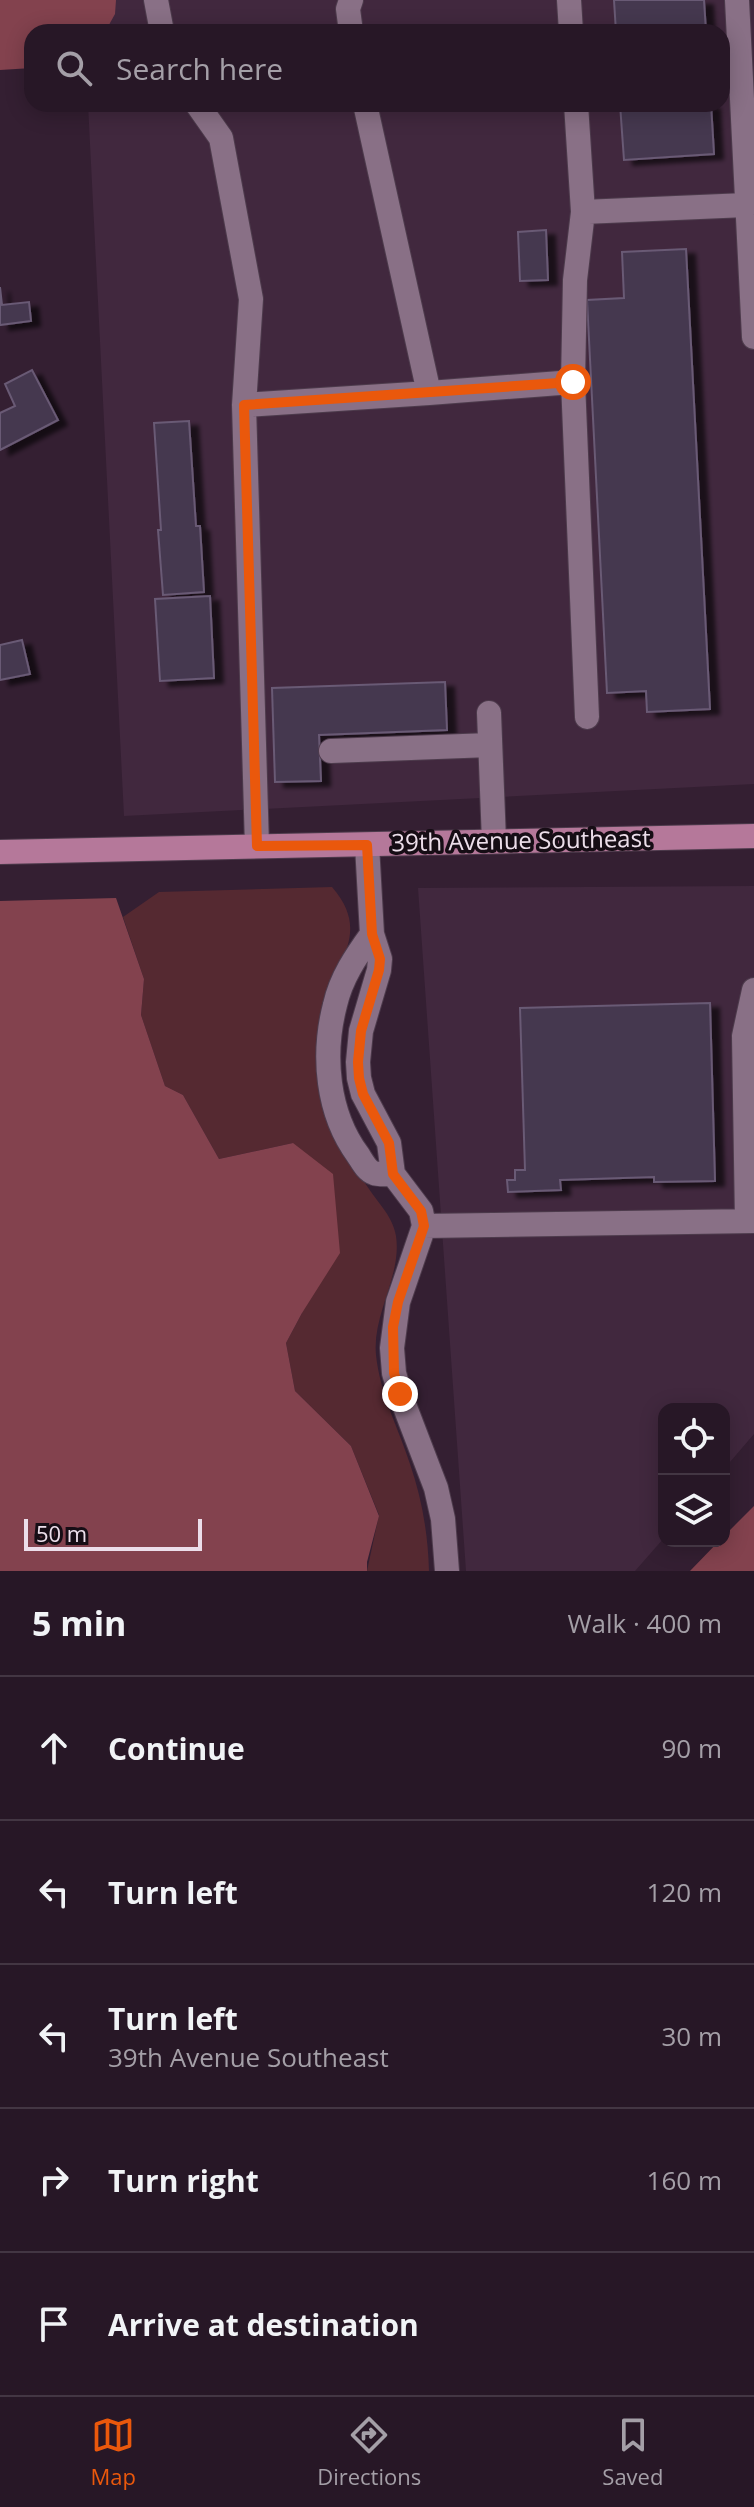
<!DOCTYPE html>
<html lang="en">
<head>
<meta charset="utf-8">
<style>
	body { margin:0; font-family:"Open Sans",sans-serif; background:#2f202e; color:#f1f3f6 }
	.controls { position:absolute; right:24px; bottom:24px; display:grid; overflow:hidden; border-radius:16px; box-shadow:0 4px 20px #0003 }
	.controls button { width:72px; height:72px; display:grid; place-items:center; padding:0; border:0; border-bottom:2px solid #433643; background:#271726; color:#f1f3f6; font:40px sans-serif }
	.scale { position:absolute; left:24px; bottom:20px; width:178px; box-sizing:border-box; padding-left:8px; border:4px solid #ecdeea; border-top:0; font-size:22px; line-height:28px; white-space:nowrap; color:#ecdeea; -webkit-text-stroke:6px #160d15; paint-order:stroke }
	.stop { position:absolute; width:24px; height:24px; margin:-18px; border:6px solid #ea580c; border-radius:50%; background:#fff }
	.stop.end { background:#ea580c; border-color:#fff; box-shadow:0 2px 8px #0008 }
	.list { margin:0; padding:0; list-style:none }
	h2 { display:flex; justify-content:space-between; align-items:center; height:104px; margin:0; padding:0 32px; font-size:34px }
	h2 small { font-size:26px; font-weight:400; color:#a49fa7 }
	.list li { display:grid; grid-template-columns:52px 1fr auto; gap:24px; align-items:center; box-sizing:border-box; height:144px; padding:0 32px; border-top:2px solid #433643 }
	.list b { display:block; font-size:30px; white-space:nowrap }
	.list p { margin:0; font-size:26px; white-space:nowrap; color:#a49fa7 }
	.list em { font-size:26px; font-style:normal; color:#a49fa7 }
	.icon { flex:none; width:44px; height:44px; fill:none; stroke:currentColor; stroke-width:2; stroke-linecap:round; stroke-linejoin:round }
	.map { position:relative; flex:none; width:754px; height:1571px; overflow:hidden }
	.search { position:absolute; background:#271726; box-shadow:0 4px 20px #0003; left:24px; right:24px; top:24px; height:88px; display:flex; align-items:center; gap:20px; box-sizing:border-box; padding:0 28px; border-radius:24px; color:#a49fa7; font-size:30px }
	.sheet { height:824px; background:#271726 }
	nav { display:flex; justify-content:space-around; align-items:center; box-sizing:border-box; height:112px; border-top:2px solid #433643; background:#271726; font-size:22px; color:#a49fa7 }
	nav a { display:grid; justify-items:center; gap:4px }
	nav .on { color:#ea580c }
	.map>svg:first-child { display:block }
	.built { fill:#41283e }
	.green { fill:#552931 }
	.forest { fill:#83424e }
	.building { fill:#453750; stroke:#695a74; stroke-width:2; filter:url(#shadow) }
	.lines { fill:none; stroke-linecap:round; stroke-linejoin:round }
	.minor-casing { stroke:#4d3b4c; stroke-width:26 }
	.major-casing { stroke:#4d3b4c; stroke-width:26 }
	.minor { stroke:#897086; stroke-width:24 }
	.major { stroke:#b5789a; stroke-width:24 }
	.route { stroke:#ea580c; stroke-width:10 }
	.labels { text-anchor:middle; stroke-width:7; stroke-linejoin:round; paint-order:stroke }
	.street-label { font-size:24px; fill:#ecdeea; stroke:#160d15 }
</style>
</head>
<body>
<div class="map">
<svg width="754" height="1571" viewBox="0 0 754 1571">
	<defs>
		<filter id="shadow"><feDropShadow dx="9" dy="5" stdDeviation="2" flood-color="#0009"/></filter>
	</defs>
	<rect width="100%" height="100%" fill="#341f32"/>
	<path class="built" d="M83 0H754V784L124 816 88 104H722V32H85Z
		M754 886V1434L724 1469V1409H664V1538L635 1571H466L418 888Z"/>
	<path class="green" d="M332 887C370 931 339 957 325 1003 318 1024 315 1047 317 1069 321 1117 343 1150 369 1189 379 1204 393 1217 396 1236 402 1276 372 1314 376 1355 380 1394 398 1427 410 1464 422 1499 428 1534 429 1571H367L379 1515 351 1446 295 1391 286 1343 302 1313 293 1143 219 1159 183 1095 165 1086 141 1015 144 979 123 917 159 892Z"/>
	<path class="forest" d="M0 0H116L115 14 105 32H32V68L0 70Z
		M116 898 144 979 141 1015 165 1086 183 1095 219 1159 293 1143 333 1174 340 1253 302 1313 286 1343 295 1391 351 1446 379 1516 367 1562V1571H0V901Z
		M754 1506V1571H690L719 1541H724V1536Z"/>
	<path class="building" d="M614 0H704L706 32H616Z
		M620 104H711L714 154 624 160Z
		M546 230 548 280 520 281 518 232Z
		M686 249 710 709 647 712 646 691 607 693 587 300 624 298 622 252Z
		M0 287 2 305 29 302 31 321 0 325Z
		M32 370 58 420 0 450V413L15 406 5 384Z
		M189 421 196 526H200L204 592 163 595 158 530H161L154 423Z
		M210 596 214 678 160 681 155 599Z
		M22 640 30 674 0 680V645Z
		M445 682 447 730 319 735 321 781 275 782 272 688Z
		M710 1003 715 1181 654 1182V1177L560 1180 561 1190 508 1192 507 1180H515V1170H525L520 1008Z"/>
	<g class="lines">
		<defs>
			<path id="minor" d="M156 0 162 32
				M569 0 571 32
				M737 0 754 337
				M351 32 348 9 351 0
				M197 104 221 138 251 299 244 405
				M365 104 429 393 573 382 587 717
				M576 104 583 212 746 205
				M573 382 575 280 583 212
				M489 713 494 841
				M331 751 490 745
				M367 845 372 934 380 959 379 970 361 1031 358 1062 359 1078 363 1094 389 1143 393 1174 421 1211 424 1226 398 1302 392 1348 394 1373 400 1394 436 1488 443 1519 447 1571
				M257 846 244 405 429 393
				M372 934C356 956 341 978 335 1005 322 1055 327 1113 358 1155 362 1161 367 1171 374 1173 379 1175 387 1174 393 1174
				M747 1221 744 1036 754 990
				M424 1226 754 1221"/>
			<path id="major" d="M0 852 754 836"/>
		</defs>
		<use href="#minor" class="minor-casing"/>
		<use href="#major" class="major-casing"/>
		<use href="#minor" class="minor"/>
		<use href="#major" class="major"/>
	</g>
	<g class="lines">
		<path class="route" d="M400 1394 394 1373 393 1327 398 1302 424 1226 421 1211 393 1174 389 1143 363 1094 359 1078 358 1062 361 1031 379 970 380 959 372 934 367 845 257 846 244 405 573 382"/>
	</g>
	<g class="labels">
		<g class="street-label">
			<text transform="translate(521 841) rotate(-1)" y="8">39th Avenue Southeast</text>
		</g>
	</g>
</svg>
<div class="controls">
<button><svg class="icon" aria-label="locate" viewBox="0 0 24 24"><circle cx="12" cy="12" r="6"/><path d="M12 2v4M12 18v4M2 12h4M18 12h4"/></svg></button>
<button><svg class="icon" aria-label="layers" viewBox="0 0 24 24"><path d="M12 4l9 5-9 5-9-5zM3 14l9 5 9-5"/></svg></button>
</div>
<div class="scale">50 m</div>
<div class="stop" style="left:573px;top:382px"></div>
<div class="stop end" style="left:400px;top:1394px"></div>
<div class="search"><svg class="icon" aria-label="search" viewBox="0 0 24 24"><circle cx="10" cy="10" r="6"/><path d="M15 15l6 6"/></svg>Search here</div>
</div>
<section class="sheet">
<h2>5 min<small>Walk · 400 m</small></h2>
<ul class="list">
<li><svg class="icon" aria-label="ahead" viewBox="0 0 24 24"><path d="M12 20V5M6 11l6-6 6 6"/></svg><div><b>Continue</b></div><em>90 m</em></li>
<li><svg class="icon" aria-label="left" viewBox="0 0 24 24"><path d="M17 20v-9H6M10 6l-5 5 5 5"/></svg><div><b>Turn left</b></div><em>120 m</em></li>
<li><svg class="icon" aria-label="left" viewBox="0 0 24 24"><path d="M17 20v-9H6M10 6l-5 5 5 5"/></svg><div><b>Turn left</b><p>39th Avenue Southeast</p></div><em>30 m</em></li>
<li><svg class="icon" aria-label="right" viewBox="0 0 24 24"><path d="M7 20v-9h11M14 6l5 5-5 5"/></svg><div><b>Turn right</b></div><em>160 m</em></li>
<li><svg class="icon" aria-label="arrive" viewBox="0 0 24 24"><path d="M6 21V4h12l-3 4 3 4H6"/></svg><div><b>Arrive at destination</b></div></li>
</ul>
</section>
<nav>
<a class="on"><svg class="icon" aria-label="map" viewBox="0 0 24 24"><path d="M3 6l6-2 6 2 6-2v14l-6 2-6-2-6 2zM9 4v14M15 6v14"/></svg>Map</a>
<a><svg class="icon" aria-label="directions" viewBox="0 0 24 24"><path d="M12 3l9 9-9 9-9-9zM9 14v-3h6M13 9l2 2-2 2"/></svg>Directions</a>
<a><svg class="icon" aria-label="saved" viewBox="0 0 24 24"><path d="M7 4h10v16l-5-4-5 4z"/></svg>Saved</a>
</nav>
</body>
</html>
